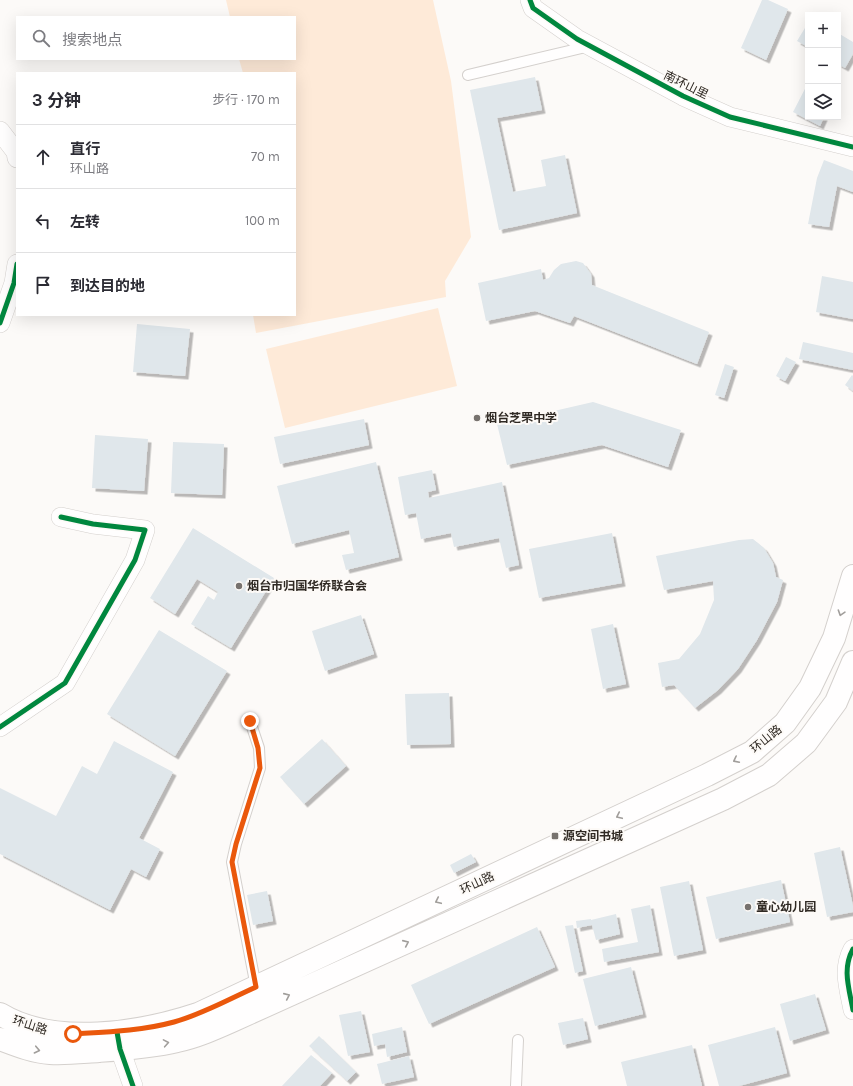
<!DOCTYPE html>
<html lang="zh">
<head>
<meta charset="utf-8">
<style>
	body { margin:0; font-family:Karla,"Noto Sans SC",sans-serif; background:#f7f7f7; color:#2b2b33 }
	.controls { position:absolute; right:12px; top:12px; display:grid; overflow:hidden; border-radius:0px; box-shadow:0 4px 16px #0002 }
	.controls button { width:36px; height:36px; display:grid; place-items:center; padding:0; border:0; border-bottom:1px solid #e1e1e2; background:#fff; color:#2b2b33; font:20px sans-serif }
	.stop { position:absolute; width:12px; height:12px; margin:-9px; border:3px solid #ea580c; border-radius:50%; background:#fff }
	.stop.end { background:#ea580c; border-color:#fff; box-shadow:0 1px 4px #0008 }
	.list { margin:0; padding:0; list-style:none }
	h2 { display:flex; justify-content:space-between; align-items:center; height:52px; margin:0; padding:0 16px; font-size:17px }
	h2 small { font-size:13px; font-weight:400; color:#7c7c81 }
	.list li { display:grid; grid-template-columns:26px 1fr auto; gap:12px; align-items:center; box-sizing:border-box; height:64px; padding:0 16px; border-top:1px solid #e1e1e2 }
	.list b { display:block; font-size:15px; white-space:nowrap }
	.list p { margin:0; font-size:13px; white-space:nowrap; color:#7c7c81 }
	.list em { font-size:13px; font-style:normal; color:#7c7c81 }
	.icon { flex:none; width:22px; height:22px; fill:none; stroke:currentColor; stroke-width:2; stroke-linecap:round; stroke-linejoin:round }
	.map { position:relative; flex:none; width:853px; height:1086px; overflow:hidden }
	.search { position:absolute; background:#fff; box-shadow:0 4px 16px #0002; left:16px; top:16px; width:280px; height:44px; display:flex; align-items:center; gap:10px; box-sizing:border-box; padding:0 14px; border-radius:0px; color:#7c7c81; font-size:15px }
	.panel { position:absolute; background:#fff; box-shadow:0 4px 16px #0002; left:16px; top:72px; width:280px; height:244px; border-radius:0px }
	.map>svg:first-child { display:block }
	.green { fill:#feead8 }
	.building { fill:#e0e7eb; filter:url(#shadow) }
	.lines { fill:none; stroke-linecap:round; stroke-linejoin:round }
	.lane-casing { stroke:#d4d0cd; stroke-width:12 }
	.street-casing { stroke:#d4d0cd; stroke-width:20 }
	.secondary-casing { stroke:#d4d0cd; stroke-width:24 }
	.lane { stroke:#fffefe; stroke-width:10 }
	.street { stroke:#fffefe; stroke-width:19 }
	.secondary { stroke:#fffefe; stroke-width:22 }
	.cycleway-casing { stroke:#fdfaf7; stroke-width:8 }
	.cycleway { stroke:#00873e; stroke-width:5 }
	.oneway { stroke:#a19e9b }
	.route { stroke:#ea580c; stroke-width:5 }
	.poi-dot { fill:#77726e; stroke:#fdfaf7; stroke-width:1.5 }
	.labels { text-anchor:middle; stroke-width:4; stroke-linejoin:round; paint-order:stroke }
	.street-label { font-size:12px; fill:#2f2923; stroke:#fdfaf7 }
	.poi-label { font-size:12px; font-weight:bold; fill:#2f2923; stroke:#fdfaf7; text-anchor:start }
</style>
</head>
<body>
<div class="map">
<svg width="853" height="1086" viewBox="0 0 853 1086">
	<defs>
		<filter id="shadow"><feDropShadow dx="3.5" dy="3.5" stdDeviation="0" flood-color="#0004"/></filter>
	</defs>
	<rect width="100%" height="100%" fill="#fcfaf8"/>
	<path class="green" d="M226 0H433L451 81 471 237 445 281 446 297 256 333 253 315H295V73H243L239 59H295V17H230Z
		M438 308 457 386 285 428 266 349Z"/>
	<path class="building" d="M762 0H768L788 9 766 60 741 48Z
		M808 23V47L797 41Z
		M838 33 853 42V54L845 68 838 64Z
		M535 77 542 110 497 118 513 192 546 186 541 160 565 155 577 213 499 230 470 90Z
		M808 83V117H824L820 126 793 112Z
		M824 160 853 171V192L837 186 829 227 808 224 817 178Z
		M576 261 583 263 591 274 592 285 709 332 697 364 574 316 570 323 535 311 486 321 478 283 541 269 543 280 549 278 554 270 561 264Z
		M822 276 853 282V319L816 312Z
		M137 324 190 329 185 376 133 372Z
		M803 342 853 353V370L799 359Z
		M786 357 796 362 785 381 776 376Z
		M725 364 734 367 724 398 715 395Z
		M852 375 853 376V391L845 385Z
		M593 402 681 430 668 467 602 445 507 465 497 424Z
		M364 419 369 445 280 464 274 437Z
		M95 435 148 439 144 491 92 488Z
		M173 442 224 444 222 495 171 493Z
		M376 462 399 557 346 570 342 555 354 553 349 530 292 544 277 486Z
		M432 470 436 490 428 492 429 498 502 482 519 565 506 568 499 538 454 547 451 533 421 539 416 513 405 515 398 477Z
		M193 528 274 578 231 648 191 624 208 596 214 600 218 592 197 579 175 614 150 598Z
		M612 533 622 583 539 598 529 549Z
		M753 539 764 548 773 563 776 577 783 580 777 602 757 640 738 669 718 690 695 708 674 685 662 687 658 663 679 659 700 634 714 600 713 581 664 590 656 556 739 540Z
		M361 615 374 654 325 671 312 631Z
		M613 624 626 684 603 689 591 629Z
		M159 630 227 671 175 756 107 714Z
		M449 693 451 744 407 745 405 694Z
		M322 739 346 766 304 804 280 777Z
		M114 741 173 772 139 838 160 849 146 877 131 869 110 910 0 854V788L56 816 82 766 97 774Z
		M840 847 853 906V912L827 917 814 853Z
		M471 854 476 862 454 873 450 865Z
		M781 880 790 922 716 939 706 897Z
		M689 881 703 950 674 956 660 887Z
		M267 891 273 921 253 925 247 895Z
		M650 905 659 952 604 962 602 949 638 942 631 909Z
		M616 914 620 934 596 940 592 925 577 928 576 921 591 919V920Z
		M573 925 583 971 575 973 565 926Z
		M537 927 555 967 429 1024 411 985Z
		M631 967 643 1014 595 1026 583 979Z
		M815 994 826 1030 790 1041 780 1004Z
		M361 1011 370 1052 348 1056 339 1015Z
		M583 1018 588 1039 563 1045 558 1023Z
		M402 1027 407 1052 387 1057 385 1044 374 1046 372 1034Z
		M775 1027 787 1073 739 1086H719L708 1045Z
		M319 1036 356 1072 347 1081 309 1046Z
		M692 1045 702 1086H627L621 1062Z
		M311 1055 332 1073 320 1086H282Z
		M409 1056 414 1077 382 1084 377 1064Z"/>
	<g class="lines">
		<defs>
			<path id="lane" d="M468 75 590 46
				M250 721 259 748 260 768 236 844 232 862 256 987
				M516 1086 518 1040"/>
			<path id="street" d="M530 0 533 8 577 39 683 96 730 117 853 147
				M0 131 16 152 17 158
				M0 323 14 283 17 264
				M0 727 65 683 135 560 145 530 93 524 61 517
				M853 949C842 969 849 988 853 1010
				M118 1035 120 1049 133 1086"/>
			<path id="secondary" d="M0 1014C54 1047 141 1033 198 1014L707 775 752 752 785 723 810 688 834 638 853 576
				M0 1039C16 1045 33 1052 50 1053 66 1054 83 1052 99 1051 125 1049 152 1047 177 1041 196 1037 214 1029 232 1021L723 799 769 775 806 743 836 702 853 662"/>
		</defs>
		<use href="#lane" class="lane-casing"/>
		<use href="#street" class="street-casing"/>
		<use href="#secondary" class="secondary-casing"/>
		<use href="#lane" class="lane"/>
		<use href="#street" class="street"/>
		<use href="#secondary" class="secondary"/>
		<defs>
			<path id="cycleway" d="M530 0 533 8 577 39 683 96 730 117 853 147
				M0 323 14 283 17 264
				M0 727 65 683 135 560 145 530 93 524 61 517
				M853 949C842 969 849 988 853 1010
				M117 1032 120 1049 133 1086"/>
		</defs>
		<use href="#cycleway" class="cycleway-casing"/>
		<use href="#cycleway" class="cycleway"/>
	</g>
	<defs><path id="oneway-chevron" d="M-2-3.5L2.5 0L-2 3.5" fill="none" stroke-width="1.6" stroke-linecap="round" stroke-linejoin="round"/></defs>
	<g class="oneway">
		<use href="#oneway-chevron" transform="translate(841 613) rotate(108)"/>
		<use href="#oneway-chevron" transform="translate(736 760) rotate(153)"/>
		<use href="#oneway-chevron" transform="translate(619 816) rotate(155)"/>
		<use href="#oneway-chevron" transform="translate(438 901) rotate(155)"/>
		<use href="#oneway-chevron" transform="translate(406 943) rotate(-24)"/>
		<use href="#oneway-chevron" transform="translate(287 996) rotate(-24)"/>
		<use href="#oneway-chevron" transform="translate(166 1043) rotate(-10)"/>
		<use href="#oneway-chevron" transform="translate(37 1050) rotate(12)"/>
	</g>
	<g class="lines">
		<path class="route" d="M73 1034C107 1032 141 1031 174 1022 203 1014 229 999 256 987L232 862 236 844 260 768 258 748 250 721"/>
	</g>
	<g class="poi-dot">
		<circle cx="477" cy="418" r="4"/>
		<circle cx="239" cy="586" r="4"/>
		<rect x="551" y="832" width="8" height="8" rx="2"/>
		<circle cx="748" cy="907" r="4"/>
	</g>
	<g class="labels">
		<g class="street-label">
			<text transform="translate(686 85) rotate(26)" y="4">南环山里</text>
			<text transform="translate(766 739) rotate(-39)" y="4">环山路</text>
			<text transform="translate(477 883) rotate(-25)" y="4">环山路</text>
			<text transform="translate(30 1025) rotate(18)" y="4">环山路</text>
		</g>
		<g class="poi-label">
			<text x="485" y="422">烟台芝罘中学</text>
			<text x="247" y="590">烟台市归国华侨联合会</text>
			<text x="563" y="840">源空间书城</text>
			<text x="756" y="911">童心幼儿园</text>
		</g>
	</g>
</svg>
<div class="controls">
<button>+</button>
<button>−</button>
<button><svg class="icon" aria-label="layers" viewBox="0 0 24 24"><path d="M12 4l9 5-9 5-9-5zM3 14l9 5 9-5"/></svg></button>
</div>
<div class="stop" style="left:73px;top:1034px"></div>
<div class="stop end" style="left:250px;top:721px"></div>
<div class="search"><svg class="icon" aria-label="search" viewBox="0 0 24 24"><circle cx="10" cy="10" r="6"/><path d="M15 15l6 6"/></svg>搜索地点</div>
<section class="panel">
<h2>3 分钟<small>步行 · 170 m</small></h2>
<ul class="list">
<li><svg class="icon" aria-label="ahead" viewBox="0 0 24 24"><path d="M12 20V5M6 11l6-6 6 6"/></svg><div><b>直行</b><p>环山路</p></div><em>70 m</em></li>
<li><svg class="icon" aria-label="left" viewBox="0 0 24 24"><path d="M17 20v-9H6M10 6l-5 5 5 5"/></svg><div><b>左转</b></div><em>100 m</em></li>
<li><svg class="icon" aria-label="arrive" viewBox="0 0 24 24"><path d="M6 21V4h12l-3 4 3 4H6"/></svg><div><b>到达目的地</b></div></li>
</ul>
</section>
</div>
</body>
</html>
